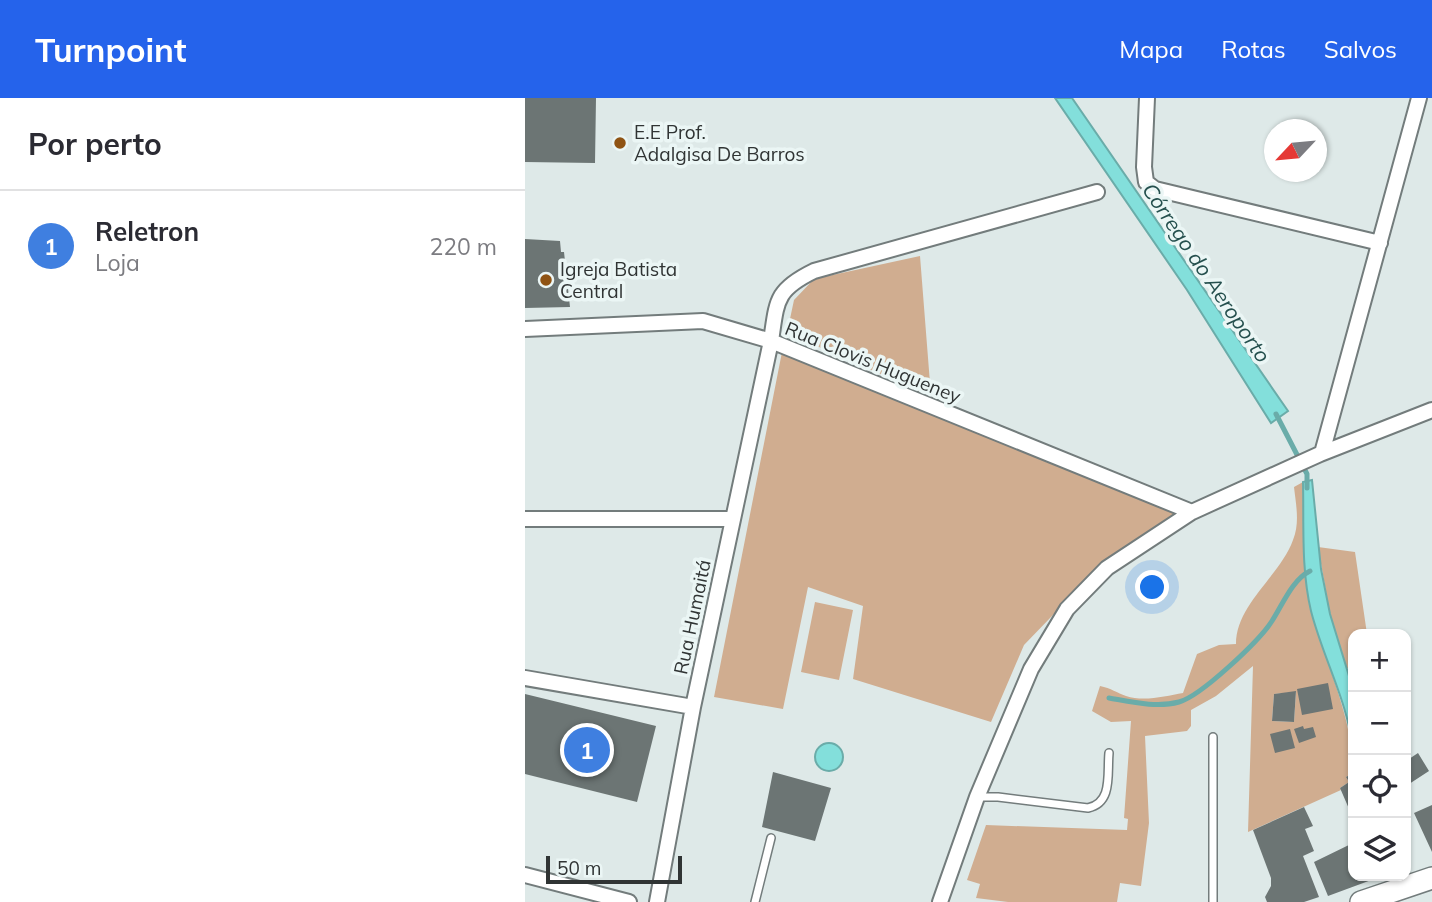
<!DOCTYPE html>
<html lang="pt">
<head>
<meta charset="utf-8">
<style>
	body { margin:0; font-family:Mulish,sans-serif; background:#f7f7f7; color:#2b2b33 }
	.controls { position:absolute; right:21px; bottom:21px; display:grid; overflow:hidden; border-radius:14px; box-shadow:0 2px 5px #0004 }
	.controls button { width:63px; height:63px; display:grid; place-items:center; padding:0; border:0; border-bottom:2px solid #e1e1e2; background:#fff; color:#2b2b33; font:35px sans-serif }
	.compass { position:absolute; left:739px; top:21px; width:63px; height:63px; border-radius:50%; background:#fff; box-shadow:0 2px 5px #0004; rotate:244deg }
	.scale { position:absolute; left:21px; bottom:18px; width:136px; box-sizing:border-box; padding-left:7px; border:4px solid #303434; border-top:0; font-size:19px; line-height:24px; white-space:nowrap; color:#303434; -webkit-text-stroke:5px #ebf6f5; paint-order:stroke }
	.you { position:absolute; left:628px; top:490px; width:24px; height:24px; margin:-18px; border:5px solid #fff; border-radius:50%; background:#1a73e8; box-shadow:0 0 0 10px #1a73e833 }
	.badge { display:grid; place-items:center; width:46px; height:46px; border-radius:50%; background:#2563eb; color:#fff; font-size:23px; font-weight:700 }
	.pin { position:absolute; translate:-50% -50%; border:4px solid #fff; box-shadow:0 2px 7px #0006 }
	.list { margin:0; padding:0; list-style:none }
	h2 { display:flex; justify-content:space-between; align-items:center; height:91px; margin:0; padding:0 28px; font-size:30px }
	h2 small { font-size:23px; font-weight:400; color:#7c7c81 }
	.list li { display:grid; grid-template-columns:46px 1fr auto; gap:21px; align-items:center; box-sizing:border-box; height:112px; padding:0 28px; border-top:2px solid #e1e1e2 }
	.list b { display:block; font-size:26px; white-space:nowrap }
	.list p { margin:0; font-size:23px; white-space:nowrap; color:#7c7c81 }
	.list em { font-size:23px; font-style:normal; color:#7c7c81 }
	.icon { flex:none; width:38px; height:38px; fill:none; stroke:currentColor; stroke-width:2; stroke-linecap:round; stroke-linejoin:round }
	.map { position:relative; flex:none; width:907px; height:804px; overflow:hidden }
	header { display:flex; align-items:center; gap:42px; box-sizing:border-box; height:98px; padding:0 35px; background:#2563eb; color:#fff }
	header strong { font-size:33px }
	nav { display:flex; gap:38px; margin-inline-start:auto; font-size:24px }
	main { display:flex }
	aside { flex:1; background:#fff }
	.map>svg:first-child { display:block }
	.green { fill:#d0ad90; fill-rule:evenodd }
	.water { fill:#83dfdb; stroke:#6aaca9; stroke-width:2 }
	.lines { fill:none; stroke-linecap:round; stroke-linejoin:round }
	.stream { stroke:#6aaca9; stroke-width:5 }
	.building { fill:#6c7574 }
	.lane-casing { stroke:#737c7c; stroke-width:10 }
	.street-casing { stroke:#737c7c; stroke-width:18 }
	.secondary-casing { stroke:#737c7c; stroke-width:24 }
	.lane { stroke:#fff; stroke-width:7 }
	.street { stroke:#fff; stroke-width:14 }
	.secondary { stroke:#fff; stroke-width:21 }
	.poi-dot { fill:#8f5313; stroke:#ebf6f5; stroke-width:2.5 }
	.labels { text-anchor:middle; stroke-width:7; stroke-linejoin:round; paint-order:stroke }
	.poi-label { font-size:19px; fill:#303434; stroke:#ebf6f5; text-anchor:start }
	.street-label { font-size:19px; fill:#303434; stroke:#ebf6f5 }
	.water-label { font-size:21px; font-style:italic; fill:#25504e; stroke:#ebf6f5 }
</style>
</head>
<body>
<header>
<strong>Turnpoint</strong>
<nav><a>Mapa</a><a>Rotas</a><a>Salvos</a></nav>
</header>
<main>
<aside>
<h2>Por perto<small></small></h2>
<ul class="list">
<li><span class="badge" style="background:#3f7fe0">1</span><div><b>Reletron</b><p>Loja</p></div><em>220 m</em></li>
</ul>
</aside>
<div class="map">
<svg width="907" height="804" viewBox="0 0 907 804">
	<rect width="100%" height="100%" fill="#dee9e8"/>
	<path class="green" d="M395 158 406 298 262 235 269 202 289 181Z
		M257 254 651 415 582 461 499 547 466 624 328 581 338 508 283 489 258 611 189 599Z
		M778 384C779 427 776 472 787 513 801 568 828 618 828 675L821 679 824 684 815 690 816 692 723 734 728 568 691 598 666 612V628L662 633 620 638 624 725 616 788 595 785 592 804H483L451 800 455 786 442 782 461 727 602 732 603 721 599 720 606 623 586 624 567 613 575 588C586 590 592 595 601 598 619 604 641 598 658 595L672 556 694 547 711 546C711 506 755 478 768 442 775 425 771 407 769 389ZM771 594 769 624 747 623 749 596Z
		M793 449 830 454 842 536H828V573L822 570 805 516Z
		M290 504 328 512 314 582 276 574Z"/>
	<path class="water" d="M530 0H547L763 313 746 325 662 192Z
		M787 382 796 471 805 516 828 591V652C823 604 798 560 786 513 776 471 779 427 778 384Z
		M290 659a14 14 0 1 1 28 0a14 14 0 1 1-28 0Z"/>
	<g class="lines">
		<path class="stream" d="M751 316 782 376V390
			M584 600C607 604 632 610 654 604 676 598 734 543 747 523 758 506 767 482 785 473"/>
	</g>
	<path class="building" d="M0 0H71L70 65 0 64Z
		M0 141 35 143 36 154H39L45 209 0 210Z
		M803 585 808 611 777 617 772 591Z
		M771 593 769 624 747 623 749 596Z
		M0 596 131 628 112 704 0 676Z
		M778 628 779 631 788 629 791 639 774 645 769 631Z
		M765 631 770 650 750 655 745 636Z
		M893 655 904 673 881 688V663Z
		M248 674 306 690 290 743 237 729Z
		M828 675V720L815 690 824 684 821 679Z
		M907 707V754L889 715Z
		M779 709 788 728 780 731 789 753 778 758 794 799 779 804H742L740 799 746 788V780L728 732Z
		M828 745V778H848L849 781 803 798 789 764Z"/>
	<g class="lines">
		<defs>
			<path id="lane" d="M453 699H473L563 710C588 705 582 676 584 655
				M230 804 246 740
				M688 804V639"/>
			<path id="street" d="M622 0 619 69 621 84 630 91 855 145
				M0 231 178 223 246 243 667 414
				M797 355 894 0
				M0 421H208
				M0 580 168 609
				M0 777 104 804
				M132 804 168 609 246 243C252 203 250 192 289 173L572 94
				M415 804 452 699 506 571 542 511 582 470 667 414 795 356 907 312"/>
			<path id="secondary" d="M836 804 907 780"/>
		</defs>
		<use href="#lane" class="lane-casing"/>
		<use href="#street" class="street-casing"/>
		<use href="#secondary" class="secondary-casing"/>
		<use href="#lane" class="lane"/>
		<use href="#street" class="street"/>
		<use href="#secondary" class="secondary"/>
	</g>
	<g class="poi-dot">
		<circle cx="95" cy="45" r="7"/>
		<circle cx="21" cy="182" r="7"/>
	</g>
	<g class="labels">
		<g class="poi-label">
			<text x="109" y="41">E.E Prof.<tspan x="109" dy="22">Adalgisa De Barros</tspan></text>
			<text x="35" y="178">Igreja Batista<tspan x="35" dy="22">Central</tspan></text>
		</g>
		<g class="street-label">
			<text transform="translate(348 264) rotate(22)" y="7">Rua Clovis Hugueney</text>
			<text transform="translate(167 519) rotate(-78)" y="7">Rua Humaitá</text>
		</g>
		<g class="water-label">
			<text transform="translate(681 175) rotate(56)" y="7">Córrego do Aeroporto</text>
		</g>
	</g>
</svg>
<div class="controls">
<button>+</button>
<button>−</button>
<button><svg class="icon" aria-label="locate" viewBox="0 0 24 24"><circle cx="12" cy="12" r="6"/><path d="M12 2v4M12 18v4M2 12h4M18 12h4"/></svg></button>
<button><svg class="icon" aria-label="layers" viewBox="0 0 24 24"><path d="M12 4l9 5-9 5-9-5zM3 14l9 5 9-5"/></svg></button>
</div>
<svg class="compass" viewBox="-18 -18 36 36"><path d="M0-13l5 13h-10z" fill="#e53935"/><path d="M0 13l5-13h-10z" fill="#7c7c81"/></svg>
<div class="scale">50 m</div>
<div class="you"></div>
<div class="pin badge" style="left:62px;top:652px;background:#3f7fe0">1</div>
</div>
</main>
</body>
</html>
